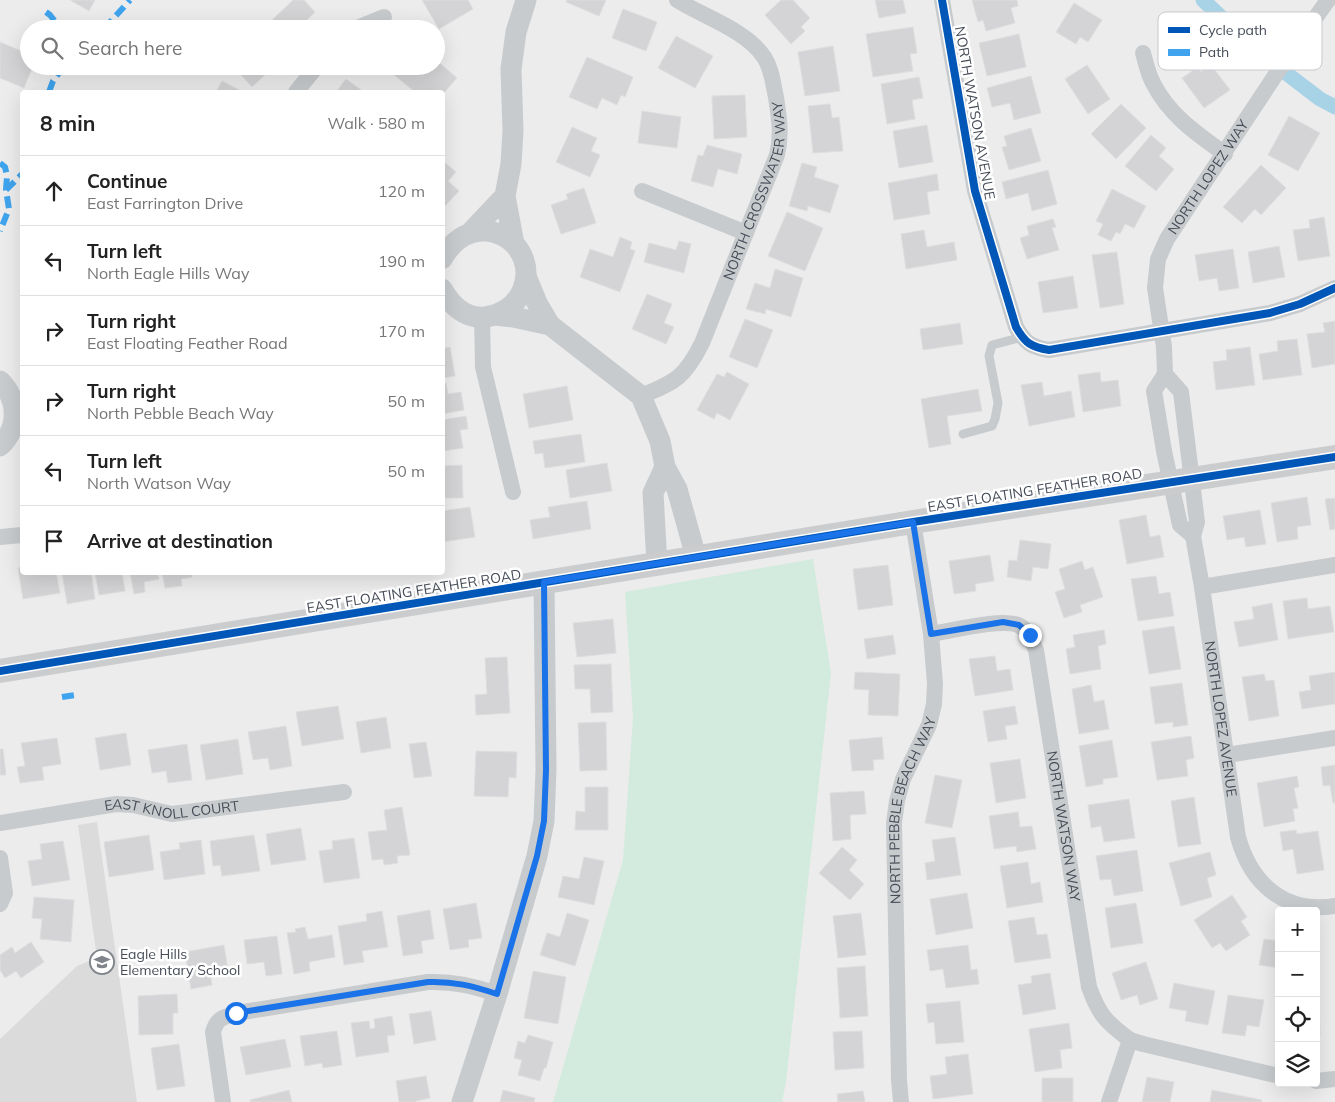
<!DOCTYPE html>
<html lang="en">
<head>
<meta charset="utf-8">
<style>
	body { margin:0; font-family:Mulish,sans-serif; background:#f6f6f6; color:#222 }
	.controls { position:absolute; right:15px; bottom:15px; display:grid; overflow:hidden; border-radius:5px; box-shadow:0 5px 20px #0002 }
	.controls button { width:45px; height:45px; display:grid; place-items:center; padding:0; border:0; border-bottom:1px solid #e0e0e0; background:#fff; color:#222; font:25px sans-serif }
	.stop { position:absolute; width:15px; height:15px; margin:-11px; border:4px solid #1a73e8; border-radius:50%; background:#fff }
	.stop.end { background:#1a73e8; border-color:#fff; box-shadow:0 1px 5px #0008 }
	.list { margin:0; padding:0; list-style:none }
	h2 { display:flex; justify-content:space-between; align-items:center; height:65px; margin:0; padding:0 20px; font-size:21px }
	h2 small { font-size:16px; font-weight:400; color:#767676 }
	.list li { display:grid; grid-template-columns:32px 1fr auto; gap:15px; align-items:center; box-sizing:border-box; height:70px; padding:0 20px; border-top:1px solid #e0e0e0 }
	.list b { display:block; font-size:19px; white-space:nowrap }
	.list p { margin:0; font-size:16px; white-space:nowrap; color:#767676 }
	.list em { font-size:16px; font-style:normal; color:#767676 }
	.icon { flex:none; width:28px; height:28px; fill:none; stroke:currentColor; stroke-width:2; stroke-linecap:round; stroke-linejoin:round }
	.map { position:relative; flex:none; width:1335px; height:1102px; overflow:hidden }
	.search { position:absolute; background:#fff; box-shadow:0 5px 20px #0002; left:20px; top:20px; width:425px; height:55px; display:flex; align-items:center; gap:12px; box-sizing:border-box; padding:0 18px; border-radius:28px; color:#767676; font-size:19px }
	.panel { position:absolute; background:#fff; box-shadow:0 5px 20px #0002; left:20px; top:90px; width:425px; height:485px; border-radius:5px }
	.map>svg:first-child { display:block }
	.education { fill:#dbdbdb }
	.green { fill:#d2ebde }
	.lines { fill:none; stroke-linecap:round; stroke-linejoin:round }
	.canal { stroke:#a8d2e6; stroke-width:15 }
	.building { fill:#d4d4d6; stroke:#dededf }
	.service { stroke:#c8cbcd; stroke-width:9 }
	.minor { stroke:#c8cbcd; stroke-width:16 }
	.tertiary { stroke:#c8cbcd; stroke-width:21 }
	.secondary { stroke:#caccce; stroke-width:24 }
	.quiet { stroke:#3fa4ed; stroke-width:6; stroke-dasharray:12 6; stroke-linecap:butt }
	.cycleway-casing { stroke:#fff; stroke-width:11 }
	.cycleway { stroke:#0057b8; stroke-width:8 }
	.route { stroke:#1a73e8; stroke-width:6 }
	.labels { text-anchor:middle; stroke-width:5; stroke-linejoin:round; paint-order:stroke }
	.street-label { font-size:14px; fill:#454c57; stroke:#fff }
	.poi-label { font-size:14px; fill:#454c57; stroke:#fff; text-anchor:start }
	.key { fill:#fff; stroke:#c7c9cd; stroke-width:1 }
	.key-label { font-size:14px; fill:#454c57 }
</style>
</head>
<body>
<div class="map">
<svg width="1335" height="1102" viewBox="0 0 1335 1102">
	<rect width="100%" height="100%" fill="#edecec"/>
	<path class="education" d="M97 822 137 1102H0V1039L77 966 97 958 78 825Z"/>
	<path class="green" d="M813 559 831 673 786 1082 782 1102H553L623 860 633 718 625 592Z"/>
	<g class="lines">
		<path class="canal" d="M1203 0 1257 51 1320 99 1335 107"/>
	</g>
	<path class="building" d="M70 0H95L89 11Z
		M293 0H304L315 12 304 23 310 29H277L270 22Z
		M422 0H468L473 9 439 29Z
		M567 0H606L599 16 566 2Z
		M781 0H793L810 18 801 27 805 31 791 44 765 15Z
		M875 0H903L906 13 879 18Z
		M972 0H1017L1018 6 1011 8 1015 23 986 31 983 20 978 22Z
		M1074 3 1102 20 1088 42 1080 37 1076 44 1056 32Z
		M623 9 657 22 646 51 612 38Z
		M913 27 917 53 910 54 913 71 873 77 866 34Z
		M1019 34 1026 67 987 76 979 43Z
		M676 36 713 56 695 88 658 68Z
		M0 42 26 53 23 60 29 63V66H33L24 88 0 78Z
		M833 46 840 91 805 96 798 52Z
		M587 57 633 77 625 97 621 95 617 105 602 98 597 109 569 97Z
		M436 60 457 78 442 95V92H415L393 74 399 66H436Z
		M1087 65 1110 99 1088 114 1065 79Z
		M1211 65 1230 90 1204 108 1182 78 1198 67 1201 72Z
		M233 66H281L271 75 268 72 252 87Z
		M1031 76 1041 113 1014 120 1010 103 992 107 987 88Z
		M919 77 923 98 912 100 915 119 887 124 881 84Z
		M346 79 364 92H336Z
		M222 81 243 92H216Z
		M745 95 747 137 714 139 712 96Z
		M830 104 832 118 839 117 843 151 813 153 808 106Z
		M1121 104 1146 128 1116 159 1091 134Z
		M642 111 681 117 677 148 638 143Z
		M1289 116 1320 133 1298 171 1268 155Z
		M927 125 933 162 899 168 893 131Z
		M572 127 597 138 591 151 600 155 590 177 556 162Z
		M1031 128 1041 161 1009 170 1002 147 1007 146 1004 136Z
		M1151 135 1166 148 1159 156 1174 169 1156 191 1125 166Z
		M707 145 742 154 737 174 718 169 713 187 691 181 698 155 703 156Z
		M442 160 456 172 448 181 459 191 444 207Z
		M802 163 817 167 814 177 839 185 830 213 808 206 807 211 789 206Z
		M1261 165 1286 188 1261 215 1255 209 1242 223 1223 207Z
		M1048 170 1057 204 1032 211 1028 193 1006 199 1002 182Z
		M937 174 939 190 927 192 930 214 894 220 888 183Z
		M584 188 596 223 561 234 551 205 568 199 566 194Z
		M1112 189 1146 206 1134 228 1125 224 1120 234 1116 232 1111 241 1098 235 1103 224 1096 221Z
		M787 212 823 228 805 271 768 256Z
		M1324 217 1330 256 1298 261 1293 230 1310 228 1309 220Z
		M1053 219 1056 227 1052 228 1059 250 1027 259 1020 238 1029 235 1027 226Z
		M924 230 927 247 954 242 957 260 906 269 901 234Z
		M620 237 632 242 630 249 635 251 620 292 580 277 590 249 613 257Z
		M679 241 691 244 684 273 644 262 649 243 676 250Z
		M1279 246 1285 277 1253 283 1248 252Z
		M1233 249 1239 288 1219 291 1217 278 1199 281 1195 255Z
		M1117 252 1124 304 1100 308 1092 255Z
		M775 269 803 278 791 317 766 309 765 314 746 309 755 283 770 288Z
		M1073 276 1078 308 1043 313 1038 282Z
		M647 294 672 304 664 323 674 327 666 344 632 329Z
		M745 319 773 330 757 368 729 357Z
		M1335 321V364L1312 368 1307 334 1325 332 1323 323Z
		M960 323 963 344 923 350 920 329Z
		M1297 339 1302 375 1263 380 1259 354 1278 351 1277 341Z
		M450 347 455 376 442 378V349Z
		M1250 347 1255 385 1216 390 1213 362 1227 360 1226 350Z
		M727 372 749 384 730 420 717 413 714 419 697 410 717 374 724 377Z
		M1100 372 1101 382 1118 380 1121 406 1083 412 1078 375Z
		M1042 382 1044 396 1071 391 1075 417 1029 426 1021 385Z
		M446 383 448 394 461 392 464 410 442 414V384Z
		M567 386 573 420 529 428 523 394Z
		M978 389 982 411 947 416 951 444 929 448 921 399Z
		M466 416 468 429 460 430 463 448 442 451V420Z
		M581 434 585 462 545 468 543 453 535 454 533 441Z
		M607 463 612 491 570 498 566 470Z
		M462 465 463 498H442V466Z
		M1307 497 1311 525 1297 527 1298 539 1277 542 1271 503Z
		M1335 498V529L1330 530 1325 499Z
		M587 501 591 529 533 539 530 520 550 517 548 507Z
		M470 507 475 537 442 542V511Z
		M1260 510 1266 544 1246 547 1244 537 1227 540 1223 516Z
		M1146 515 1150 537 1160 535 1164 557 1127 564 1119 520Z
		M1020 540 1051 544 1048 569 1033 567 1031 581 1007 577 1009 560 1017 561Z
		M990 555 994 581 975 584 976 591 954 594 949 561Z
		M1082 561 1085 570 1093 567 1103 597 1080 605 1082 612 1064 618 1055 592 1065 589 1059 569Z
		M888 565 893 605 858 610 853 569Z
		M22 567V572H56L60 593 23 599 18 568Z
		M62 572H91L95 599 67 604Z
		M95 572H122L125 591 99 595Z
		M130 572H157L159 579 144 582 145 592 134 594Z
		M162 572H191L192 577 181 579 182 586 165 588Z
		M1156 576 1159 594 1170 592 1174 616 1138 621 1131 579Z
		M1307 598 1308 609 1330 606 1334 632 1288 639 1283 601Z
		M1272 603 1278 640 1239 647 1234 622 1254 619 1252 607Z
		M613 619 616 653 577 657 573 623Z
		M1174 626 1181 669 1149 674 1142 631Z
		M1104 630 1106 644 1098 646 1101 669 1070 674 1066 649 1075 647 1073 635Z
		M893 635 896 654 867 659 864 639Z
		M995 656 997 671 1010 669 1013 690 975 696 969 659Z
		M507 657 510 713 476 715 475 695 487 694 485 658Z
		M611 664 613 712 591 713 590 689H575L574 665Z
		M855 672 900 674 898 716 868 715 869 690 854 689Z
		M1335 672V704L1302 709 1299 692 1311 690 1309 676Z
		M1264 674 1266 681 1274 680 1279 716 1249 721 1242 677Z
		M1182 683 1188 725 1173 727V722L1155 724 1150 687Z
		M1091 685 1094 702 1104 700 1109 729 1079 734 1072 689Z
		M338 706 344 739 302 746 296 712Z
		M1015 706 1018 724 1005 726 1007 739 988 742 983 711Z
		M386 717 391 748 361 753 356 722Z
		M606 722 607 770 580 771 578 723Z
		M286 726 292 766 270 770 268 758 253 760 248 732Z
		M126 733 131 765 100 770 95 738Z
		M1191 736 1194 758 1186 760 1188 776 1157 780 1151 742Z
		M882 737 884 759 873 760 874 770 852 771 849 740Z
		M57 738 61 764 42 767 44 780 20 783 17 767 25 766 21 743Z
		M238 739 243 774 206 780 200 745Z
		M1112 740 1118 777 1103 779V784L1086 787 1079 746Z
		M426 742 432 776 414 778 409 744Z
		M187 744 192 780 168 783 166 771 152 773 148 750Z
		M0 749H3L6 775H0Z
		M476 751 517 752 516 778 509 777 508 797 474 796Z
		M1020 759 1026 798 996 803 990 763Z
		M1335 765V803H1333L1330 785 1323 786 1321 767Z
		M935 775 962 780 952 828 925 823Z
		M1297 776 1299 787 1294 788 1298 808 1293 809 1295 821 1264 827 1257 783Z
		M585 787H608V830H575L576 811 585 812Z
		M864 791 866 814 850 815 851 839 833 841 830 793Z
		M1194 797 1201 844 1178 847 1171 801Z
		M1129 799 1135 838 1104 842 1101 826 1091 828 1088 805Z
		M402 807 410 855 397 856 398 863 384 865 383 859 372 860 368 832 387 830 384 810Z
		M1018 812 1020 827 1032 826 1036 849 1017 852 1016 846 994 849 989 816Z
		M301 828 306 860 271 865 266 834Z
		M1296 830 1297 834 1318 831 1324 870 1297 874 1293 849 1283 851 1280 832Z
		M149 835 154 870 109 877 104 842Z
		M254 835 260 871 222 876 220 865 213 866 210 841Z
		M955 837 961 875 927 880 925 863 935 861 932 840Z
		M354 838 360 878 324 883 319 851 333 849 332 841Z
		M201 840 205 874 164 880 160 852 180 849 179 843Z
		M63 841 70 880 32 886 28 861 42 859 40 844Z
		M842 847 857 860 849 870 864 884 850 900 819 873Z
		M1137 850 1143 891 1114 896 1111 879 1100 880 1096 856Z
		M1210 852 1216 875 1207 878 1212 897 1181 906 1169 863Z
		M584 857 604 861 594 905 558 897 563 876 579 879Z
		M1028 862 1031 884 1040 882 1043 902 1007 908 1000 866Z
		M967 893 973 928 936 935 930 899Z
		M1232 895 1247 917 1241 921 1250 935 1226 951 1220 943 1212 948 1194 920Z
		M34 897 74 900 71 942 40 939 42 919 32 918Z
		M476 903 482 938 468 940 469 947 450 950 443 909Z
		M1136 903 1143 943 1111 948 1105 908Z
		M430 910 434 939 421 941 423 953 403 956 397 916Z
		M382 911 388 947 362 951 364 962 344 965 338 926 367 921 366 914Z
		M567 913 589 920 575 966 540 955 547 933 560 937Z
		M861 913 866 955 838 958 833 916Z
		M1034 917 1037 935 1047 934 1051 958 1015 963 1008 921Z
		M305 927 308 939 332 935 335 957 309 962 310 971 294 974 287 933 296 932 295 929Z
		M277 936 282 974 266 976 264 962 247 964 244 940Z
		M1264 939 1279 941V968L1259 965Z
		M31 942 44 962 21 978 16 971 5 978 0 970V955L12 947 15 953Z
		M224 945 228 970 210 973 212 985 191 989 185 952Z
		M968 945 971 970 977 969 979 984 946 988 943 969 930 971 927 950Z
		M1146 962 1158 999 1140 1005 1137 995 1121 1000 1112 973Z
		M865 966 868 1016 840 1018 837 968Z
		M533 971 566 977 558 1024 524 1018Z
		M1050 973 1056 1009 1023 1015 1018 985 1032 983 1031 976Z
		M1174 983 1215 991 1208 1025 1185 1021 1187 1011 1169 1008Z
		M177 994 178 1013H173V1034L139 1035 138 996Z
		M1228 995 1264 1000 1259 1027 1247 1025 1245 1036 1222 1033Z
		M960 1001 964 1042 936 1044 934 1022 928 1023 926 1004Z
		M1316 1005H1319L1320 1035H1316Z
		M431 1011 436 1040 414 1044 409 1014Z
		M392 1016 395 1035 387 1036 389 1052 356 1057 351 1023 369 1021 370 1029 375 1028 374 1019Z
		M1069 1023 1072 1048 1060 1050 1062 1068 1035 1072 1029 1029Z
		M337 1031 342 1065 323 1068 322 1063 305 1066 300 1036Z
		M862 1031 864 1068 835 1070 833 1032Z
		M528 1035 553 1042 546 1068H544L540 1081 518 1075 522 1060 514 1058 518 1041 525 1043Z
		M285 1039 291 1067 246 1075 240 1047Z
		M179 1044 185 1086 157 1090 151 1048Z
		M968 1054 973 1094 933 1099 930 1076 947 1074 945 1057Z
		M426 1076 430 1098 416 1101V1102H399L396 1081Z
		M1147 1077 1174 1082 1170 1102H1142Z
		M1042 1078H1073V1102H1042Z
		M289 1090 292 1102H251L250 1100Z
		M503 1090 535 1098 534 1102H500Z
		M1212 1090 1262 1100 1261 1102H1210Z
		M863 1091 865 1102H838L837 1094Z"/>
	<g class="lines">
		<path class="service" d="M963 434 992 426 995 419 998 403 989 356 992 345 1022 337"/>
		<g class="minor">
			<path d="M942 0 975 191 1016 327C1025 343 1031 347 1049 350L1270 313 1300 304 1335 288"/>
			<path d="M355 29 384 17"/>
			<path d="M1143 53C1146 63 1148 74 1153 83 1169 115 1197 134 1225 154"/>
			<path d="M296 92 317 66"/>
			<path d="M642 191 746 233"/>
			<path d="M482 317 483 367 513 492"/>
			<path id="s1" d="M1165 374 1164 347 1155 288 1158 259 1167 239 1286 59 1328 0"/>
			<path d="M1165 374 1181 392 1197 522 1193 536 1180 525 1164 451 1154 391Z"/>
			<path id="s2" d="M641 396C676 382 685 377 702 343L777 155C782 134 779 118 776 97 773 84 772 69 764 57 746 30 704 17 677 0"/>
			<path id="s3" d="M1193 536 1202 587 1238 837C1251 884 1285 914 1335 906"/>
			<path d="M0 537 22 535"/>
			<path d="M1202 587 1335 565"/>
			<path id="s4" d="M931 634C951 631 1001 618 1018 625 1028 629 1032 641 1036 650L1089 987C1099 1015 1106 1022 1130 1040L1109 1102"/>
			<path d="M1227 755 1335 738"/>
			<path id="s5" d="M0 823 116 804 133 805 172 814 344 792"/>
			<path d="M0 858 5 893 0 904"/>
			<path d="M1130 1040 1143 1044 1279 1076"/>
			<path d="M1316 1081 1335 1079"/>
			<path d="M223 1102 213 1032C217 1018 223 1017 237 1013L428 982C453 981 473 986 497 994"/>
			<path id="s6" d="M901 1102 899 1080 894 823 897 801 903 779 929 725 934 704 935 684 931 634 913 522"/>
		</g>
		<path class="tertiary" d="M471 232 505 196
			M514 244 505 196 511 164 513 131 511 69 516 32 526 0
			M442 259C475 200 547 245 520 295 512 309 499 315 485 317 465 319 451 305 442 289
			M526 276 537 303 550 325 641 396 660 441 665 467 677 489 696 557
			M495 315 513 317 550 325
			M0 381C19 400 19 428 0 446
			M657 564 653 493 665 467
			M462 1102 497 994 537 856 544 821 546 770 544 582"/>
		<path class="secondary" d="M0 671 913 522 1335 457"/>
		<path class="quiet" d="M46 12 50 15 61 29
			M104 29 130 0
			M49 92 53 81 64 66
			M0 163 5 167 7 176 6 190 9 209 0 231
			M6 190 22 174
			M62 697 75 695"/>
		<defs>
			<path id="cycleway" d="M942 0 975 191 1016 327C1025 343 1031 347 1049 350L1270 313 1300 304 1335 288
				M0 671 913 522 1335 457"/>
		</defs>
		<use href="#cycleway" class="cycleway-casing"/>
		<use href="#cycleway" class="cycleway"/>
	</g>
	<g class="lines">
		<path class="route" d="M236 1013 428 982C453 981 473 986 497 994L537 856 544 821 546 770 544 582 913 522 931 634 1003 622 1019 625 1030 635"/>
	</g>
	<defs>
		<symbol id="school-ring" viewBox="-11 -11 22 22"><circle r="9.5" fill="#fff" stroke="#80848b" stroke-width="1.5"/><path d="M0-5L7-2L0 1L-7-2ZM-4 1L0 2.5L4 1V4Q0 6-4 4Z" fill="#80848b"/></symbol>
	</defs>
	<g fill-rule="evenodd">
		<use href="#school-ring" x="88" y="948" width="28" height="28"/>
	</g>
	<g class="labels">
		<g class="street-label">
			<text transform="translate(975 113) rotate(80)" y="5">NORTH WATSON AVENUE</text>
			<text dy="5" stroke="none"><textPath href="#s1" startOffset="212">NORTH LOPEZ WAY</textPath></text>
			<text dy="5" stroke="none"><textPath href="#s2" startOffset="246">NORTH CROSSWATER WAY</textPath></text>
			<text transform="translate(1035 490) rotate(-9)" y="5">EAST FLOATING FEATHER ROAD</text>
			<text transform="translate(414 591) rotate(-9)" y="5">EAST FLOATING FEATHER ROAD</text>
			<text dy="5" stroke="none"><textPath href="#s3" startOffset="185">NORTH LOPEZ AVENUE</textPath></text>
			<text dy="5" stroke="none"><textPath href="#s5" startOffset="174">EAST KNOLL COURT</textPath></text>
			<text dy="5" stroke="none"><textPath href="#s6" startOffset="295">NORTH PEBBLE BEACH WAY</textPath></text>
			<text dy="5" stroke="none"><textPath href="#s4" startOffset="298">NORTH WATSON WAY</textPath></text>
		</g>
		<g class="poi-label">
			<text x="120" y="959">Eagle Hills<tspan x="120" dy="16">Elementary School</tspan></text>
		</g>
	</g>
	<rect x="1158" y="12" width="164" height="58" rx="8" class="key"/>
	<rect x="1168" y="27" width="22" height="6" fill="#0057b8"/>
	<rect x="1168" y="49" width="22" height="7" fill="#3fa4ed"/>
	<g class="key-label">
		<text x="1199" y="35">Cycle path</text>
		<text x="1199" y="57">Path</text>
	</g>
</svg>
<div class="controls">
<button>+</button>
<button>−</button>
<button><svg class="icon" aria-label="locate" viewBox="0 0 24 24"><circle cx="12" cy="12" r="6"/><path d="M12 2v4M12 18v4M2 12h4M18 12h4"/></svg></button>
<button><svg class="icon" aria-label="layers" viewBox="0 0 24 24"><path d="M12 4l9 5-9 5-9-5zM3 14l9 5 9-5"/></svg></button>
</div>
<div class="stop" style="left:236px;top:1013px"></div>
<div class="stop end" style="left:1030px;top:635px"></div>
<div class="search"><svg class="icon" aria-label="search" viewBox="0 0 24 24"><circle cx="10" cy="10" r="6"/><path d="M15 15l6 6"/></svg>Search here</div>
<section class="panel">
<h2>8 min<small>Walk · 580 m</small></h2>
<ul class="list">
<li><svg class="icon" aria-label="ahead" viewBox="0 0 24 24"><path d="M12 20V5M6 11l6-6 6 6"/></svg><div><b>Continue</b><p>East Farrington Drive</p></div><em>120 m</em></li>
<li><svg class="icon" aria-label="left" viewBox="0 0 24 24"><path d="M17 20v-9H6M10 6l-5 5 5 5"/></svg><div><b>Turn left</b><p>North Eagle Hills Way</p></div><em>190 m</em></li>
<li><svg class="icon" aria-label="right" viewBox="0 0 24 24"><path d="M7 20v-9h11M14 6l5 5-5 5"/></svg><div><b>Turn right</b><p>East Floating Feather Road</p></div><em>170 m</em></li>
<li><svg class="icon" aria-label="right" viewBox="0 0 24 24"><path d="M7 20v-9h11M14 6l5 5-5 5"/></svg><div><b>Turn right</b><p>North Pebble Beach Way</p></div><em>50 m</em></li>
<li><svg class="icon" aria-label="left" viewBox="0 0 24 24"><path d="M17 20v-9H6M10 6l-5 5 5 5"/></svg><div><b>Turn left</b><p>North Watson Way</p></div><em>50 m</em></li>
<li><svg class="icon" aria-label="arrive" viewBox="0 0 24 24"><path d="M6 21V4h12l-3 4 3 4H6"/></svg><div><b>Arrive at destination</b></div></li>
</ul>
</section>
</div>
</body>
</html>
